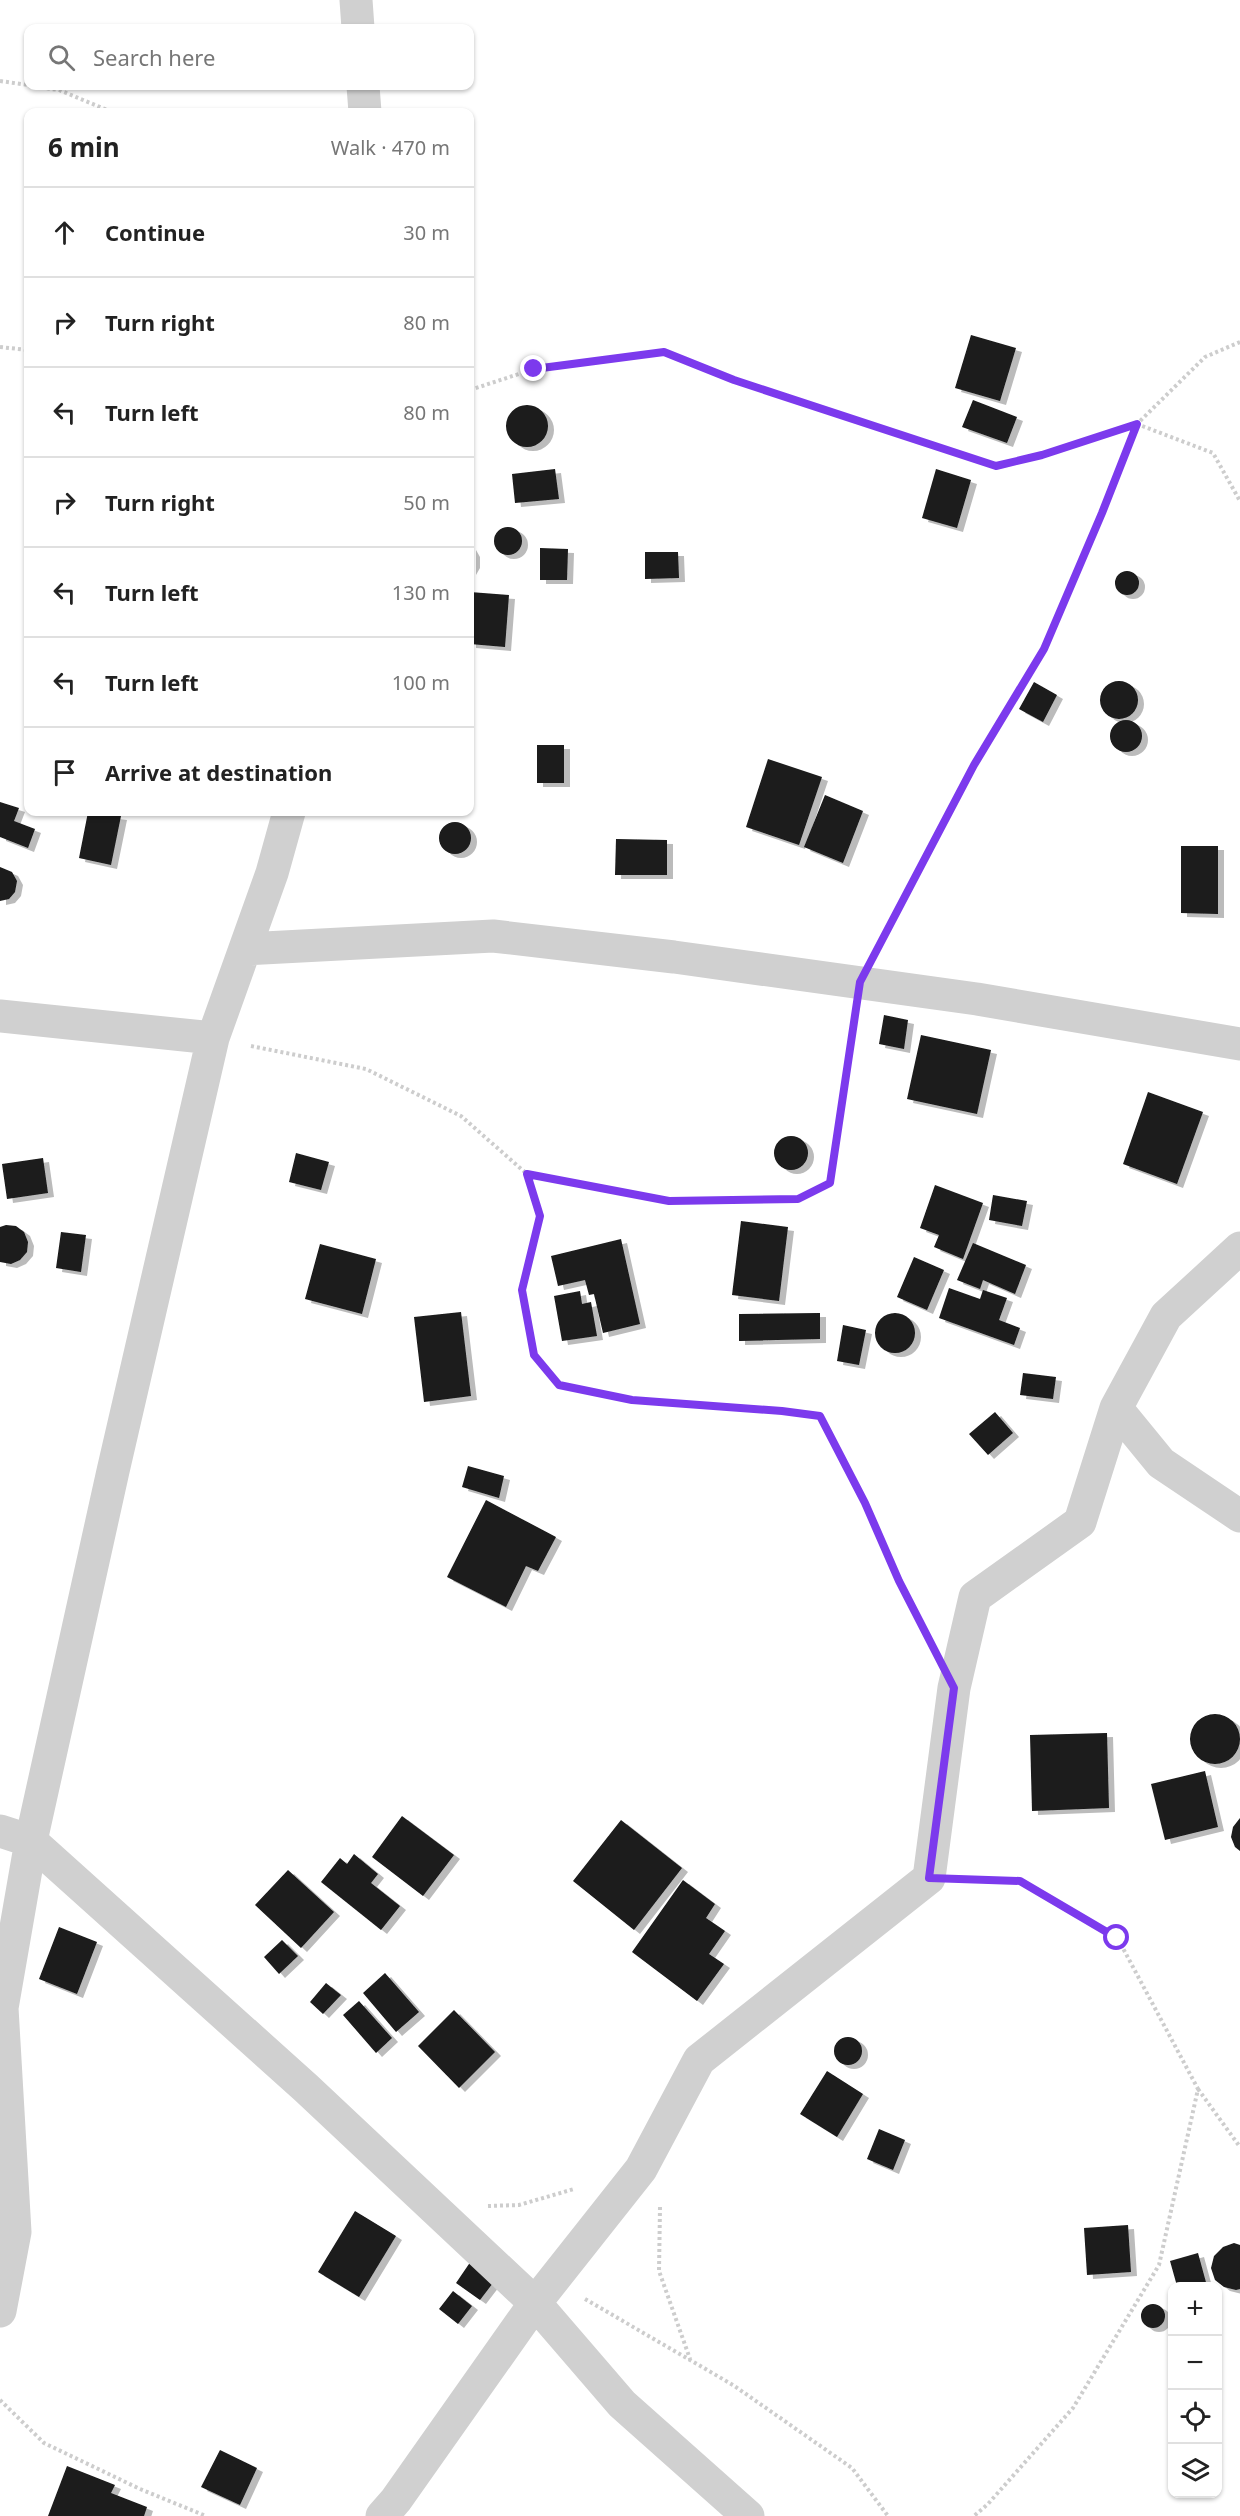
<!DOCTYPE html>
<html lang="en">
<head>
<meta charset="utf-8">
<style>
	body { margin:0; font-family:"Noto Sans",sans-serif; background:#f2f2f2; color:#222 }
	.controls { position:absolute; right:18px; bottom:18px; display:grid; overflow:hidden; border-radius:12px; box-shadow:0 2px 4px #0004 }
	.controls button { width:54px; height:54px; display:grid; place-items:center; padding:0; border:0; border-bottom:2px solid #e0e0e0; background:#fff; color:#222; font:30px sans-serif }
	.stop { position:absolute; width:18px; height:18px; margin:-14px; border:4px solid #7c3aed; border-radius:50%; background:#fff }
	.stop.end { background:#7c3aed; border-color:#fff; box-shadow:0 2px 6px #0008 }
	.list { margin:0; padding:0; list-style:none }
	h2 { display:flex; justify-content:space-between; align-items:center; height:78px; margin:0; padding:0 24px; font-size:26px }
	h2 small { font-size:20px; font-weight:400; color:#767676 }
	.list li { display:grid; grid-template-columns:39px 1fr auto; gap:18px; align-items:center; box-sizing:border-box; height:90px; padding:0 24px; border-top:2px solid #e0e0e0 }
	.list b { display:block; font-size:22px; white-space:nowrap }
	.list em { font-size:20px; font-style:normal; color:#767676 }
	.icon { flex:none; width:33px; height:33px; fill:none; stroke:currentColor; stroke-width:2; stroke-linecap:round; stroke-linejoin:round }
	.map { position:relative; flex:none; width:1240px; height:2516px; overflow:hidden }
	.search { position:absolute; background:#fff; box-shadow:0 2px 4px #0004; left:24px; top:24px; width:450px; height:66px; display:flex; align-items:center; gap:15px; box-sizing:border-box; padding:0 21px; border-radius:12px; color:#767676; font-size:22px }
	.panel { position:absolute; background:#fff; box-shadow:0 2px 4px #0004; left:24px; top:108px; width:450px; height:708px; border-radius:12px }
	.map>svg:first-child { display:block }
	.building { fill:#1a1a1a; filter:url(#shadow) }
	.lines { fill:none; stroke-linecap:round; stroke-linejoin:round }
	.path { stroke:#cdcdcd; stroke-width:4; stroke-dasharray:3 3; stroke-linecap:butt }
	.street { stroke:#d0d0d0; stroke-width:33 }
	.route { stroke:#7c3aed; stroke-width:8 }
</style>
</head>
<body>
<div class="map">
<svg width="1240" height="2516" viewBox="0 0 1240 2516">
	<defs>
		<filter id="shadow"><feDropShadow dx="6" dy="4" stdDeviation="0" flood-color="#0004"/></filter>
	</defs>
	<rect width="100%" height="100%" fill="#fff"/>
	<path class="building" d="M971 335 1016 348 1000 401 955 388Z
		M973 400 1017 417 1007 443 962 427Z
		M506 426a21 21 0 1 1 42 0a21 21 0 1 1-42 0Z
		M555 469 559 499 515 503 512 474Z
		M936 469 971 480 957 528 922 518Z
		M494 541a14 14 0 1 1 28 0a14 14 0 1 1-28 0Z
		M470 546 474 553V564L470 571Z
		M540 548 568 549 567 580H540Z
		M645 552H678L679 578 645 579Z
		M1115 583a12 12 0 1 1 24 0a12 12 0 1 1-24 0Z
		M470 592 509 595 505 647 470 644Z
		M1100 700a19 19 0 1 1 38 0a19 19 0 1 1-38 0Z
		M1034 682 1057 695 1043 722 1019 709Z
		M1110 736a16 16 0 1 1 32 0a16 16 0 1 1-32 0Z
		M537 745H564V783H537Z
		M768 759 822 777 799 845 746 827Z
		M825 795 863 811 843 863 804 847Z
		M0 802 19 808 14 821 35 829 28 848 0 837Z
		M88 812 121 816 111 865 79 858Z
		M439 838a16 16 0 1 1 32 0a16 16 0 1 1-32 0Z
		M616 839 667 840V875H615Z
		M1181 846H1218V914L1181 913Z
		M0 867 12 872 17 881 15 892 9 899 0 901Z
		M884 1015 908 1020 904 1049 879 1044Z
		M921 1035 991 1050 977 1114 907 1099Z
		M1148 1092 1203 1112 1177 1184 1123 1164Z
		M774 1153a17 17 0 1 1 34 0a17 17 0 1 1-34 0Z
		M296 1153 329 1162 321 1190 289 1182Z
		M43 1158 48 1193 7 1199 2 1164Z
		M935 1185 983 1203 963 1259 934 1247 939 1235 920 1228Z
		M993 1195 1027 1201 1022 1226 989 1220Z
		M741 1221 788 1227 779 1301 732 1295Z
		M6 1225 16 1226 24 1232 28 1242 27 1252 20 1260 11 1264 0 1262V1227Z
		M61 1232 86 1235 81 1272 56 1268Z
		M621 1239 640 1324 603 1333 594 1294 589 1295 585 1280 558 1286 551 1256Z
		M973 1243 1026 1265 1015 1294 983 1280 980 1289 957 1280Z
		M320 1244 376 1259 362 1314 305 1299Z
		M914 1257 944 1270 927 1310 897 1297Z
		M949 1288 980 1299 983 1290 1007 1298 999 1320 1020 1328 1014 1345 939 1318Z
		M580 1291 582 1304 591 1302 597 1336 562 1341 554 1296Z
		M461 1312 471 1396 424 1402 414 1317Z
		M820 1313V1339L739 1341V1314Z
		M875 1333a20 20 0 1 1 40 0a20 20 0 1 1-40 0Z
		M843 1325 866 1330 859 1365 837 1361Z
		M1023 1373 1056 1377 1053 1399 1020 1395Z
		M995 1412 1013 1433 988 1455 969 1434Z
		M468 1466 504 1476 499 1498 462 1487Z
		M486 1500 556 1537 538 1571 526 1566 506 1607 447 1577Z
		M1190 1739a25 25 0 1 1 50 0a25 25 0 1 1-50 0Z
		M1107 1733 1109 1808 1032 1811 1030 1735Z
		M1205 1771 1218 1827 1165 1840 1151 1784Z
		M402 1816 454 1855 423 1896 372 1857Z
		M1240 1818V1851L1235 1847 1231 1837 1233 1827Z
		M621 1820 682 1868 634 1930 573 1881Z
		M354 1854 378 1874 371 1883 400 1906 381 1930 321 1882 340 1858 347 1864Z
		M288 1870 334 1912 301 1948 255 1905Z
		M683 1880 715 1904 706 1918 725 1931 709 1954 724 1964 697 2001 632 1952Z
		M59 1927 97 1942 77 1994 39 1979Z
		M282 1940 298 1956 279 1974 264 1957Z
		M385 1973 419 2012 396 2032 363 1993Z
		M326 1983 341 1995 323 2014 310 2002Z
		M359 2001 392 2038 376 2053 343 2015Z
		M454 2010 495 2052 459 2088 418 2046Z
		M834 2051a14 14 0 1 1 28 0a14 14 0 1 1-28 0Z
		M827 2071 863 2094 837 2137 800 2114Z
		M879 2129 905 2140 893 2170 867 2159Z
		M355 2211 396 2236 359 2297 318 2272Z
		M1128 2225 1131 2272 1087 2275 1084 2228Z
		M1234 2243 1240 2245V2289L1236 2290 1224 2287 1215 2280 1211 2268 1214 2256 1223 2247Z
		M1198 2253 1207 2286H1177L1170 2261Z
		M471 2261 496 2279 480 2300 456 2283Z
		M453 2291 472 2306 458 2324 439 2309Z
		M1141 2316a12 12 0 1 1 24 0a12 12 0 1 1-24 0Z
		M220 2450 257 2468 240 2505 201 2487Z
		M67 2466 115 2485 111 2493 147 2507 144 2516H48Z"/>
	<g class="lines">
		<path class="path" d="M0 81 28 85
			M29 86 59 90 112 112
			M0 347 28 350
			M470 390 534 369 665 353 734 380 996 466 1042 455 1137 424 1213 453 1240 501
			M879 946 974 765 1044 649 1102 513 1137 424 1205 357 1240 342
			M251 1046 366 1069 461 1116 527 1174 540 1216 522 1290 534 1355 559 1385 632 1400 782 1411 820 1416 865 1503 899 1581 926 1634
			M527 1174 669 1201 798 1199 830 1183 854 1021
			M966 1879 1020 1881 1117 1937 1198 2089 1159 2265 1073 2408 988 2504 974 2516
			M1198 2089 1240 2147
			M488 2206 519 2205 574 2189
			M660 2207 659 2271 690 2359
			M585 2299 733 2385 852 2468 888 2516
			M0 2400 44 2443 140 2489 206 2516"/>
		<path class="street" d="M356 0 358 28
			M363 86 365 112
			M245 949 493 936 674 957 977 999 1240 1044
			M0 1016 213 1038
			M1116 1408 1161 1463 1240 1516
			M0 1831 31 1841 306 2088 535 2303 622 2404 748 2516
			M0 2311 15 2232 2 2008 31 1841 113 1471 213 1038 272 873 289 812
			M382 2516 396 2500 535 2303 641 2169 699 2060 929 1878 954 1688 975 1597 1080 1522 1116 1408 1166 1316 1240 1248"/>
	</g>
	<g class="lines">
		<path class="route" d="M534 369 664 352 734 380 996 466 1042 455 1137 424 1102 513 1044 649 974 765 860 982 830 1183 798 1199 669 1201 527 1174 540 1216 522 1290 534 1355 559 1385 632 1400 782 1411 820 1416 865 1503 899 1581 954 1688 929 1878 1020 1881 1117 1938"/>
	</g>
</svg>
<div class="controls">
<button>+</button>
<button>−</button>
<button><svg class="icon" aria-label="locate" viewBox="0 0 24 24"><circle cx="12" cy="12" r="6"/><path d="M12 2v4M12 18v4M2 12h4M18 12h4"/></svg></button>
<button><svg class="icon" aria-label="layers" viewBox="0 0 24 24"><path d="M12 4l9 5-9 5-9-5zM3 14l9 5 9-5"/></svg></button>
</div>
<div class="stop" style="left:1117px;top:1938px"></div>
<div class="stop end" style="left:534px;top:369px"></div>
<div class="search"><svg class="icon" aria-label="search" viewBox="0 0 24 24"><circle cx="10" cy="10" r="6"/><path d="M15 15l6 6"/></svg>Search here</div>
<section class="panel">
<h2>6 min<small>Walk · 470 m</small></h2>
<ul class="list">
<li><svg class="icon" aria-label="ahead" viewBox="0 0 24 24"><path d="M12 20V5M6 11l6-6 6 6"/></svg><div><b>Continue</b></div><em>30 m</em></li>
<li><svg class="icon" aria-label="right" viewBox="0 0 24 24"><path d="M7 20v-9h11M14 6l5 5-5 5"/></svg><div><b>Turn right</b></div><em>80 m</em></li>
<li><svg class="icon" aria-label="left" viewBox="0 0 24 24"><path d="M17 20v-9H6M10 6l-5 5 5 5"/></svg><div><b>Turn left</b></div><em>80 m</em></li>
<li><svg class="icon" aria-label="right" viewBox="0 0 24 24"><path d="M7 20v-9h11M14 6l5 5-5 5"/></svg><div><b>Turn right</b></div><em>50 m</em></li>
<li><svg class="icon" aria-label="left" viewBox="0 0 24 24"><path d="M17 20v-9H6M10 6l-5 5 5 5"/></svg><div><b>Turn left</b></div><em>130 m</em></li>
<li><svg class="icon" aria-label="left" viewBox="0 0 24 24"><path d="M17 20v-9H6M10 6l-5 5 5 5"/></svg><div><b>Turn left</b></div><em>100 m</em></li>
<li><svg class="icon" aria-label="arrive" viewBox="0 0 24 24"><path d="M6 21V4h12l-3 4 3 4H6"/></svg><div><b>Arrive at destination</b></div></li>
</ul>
</section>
</div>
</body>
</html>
